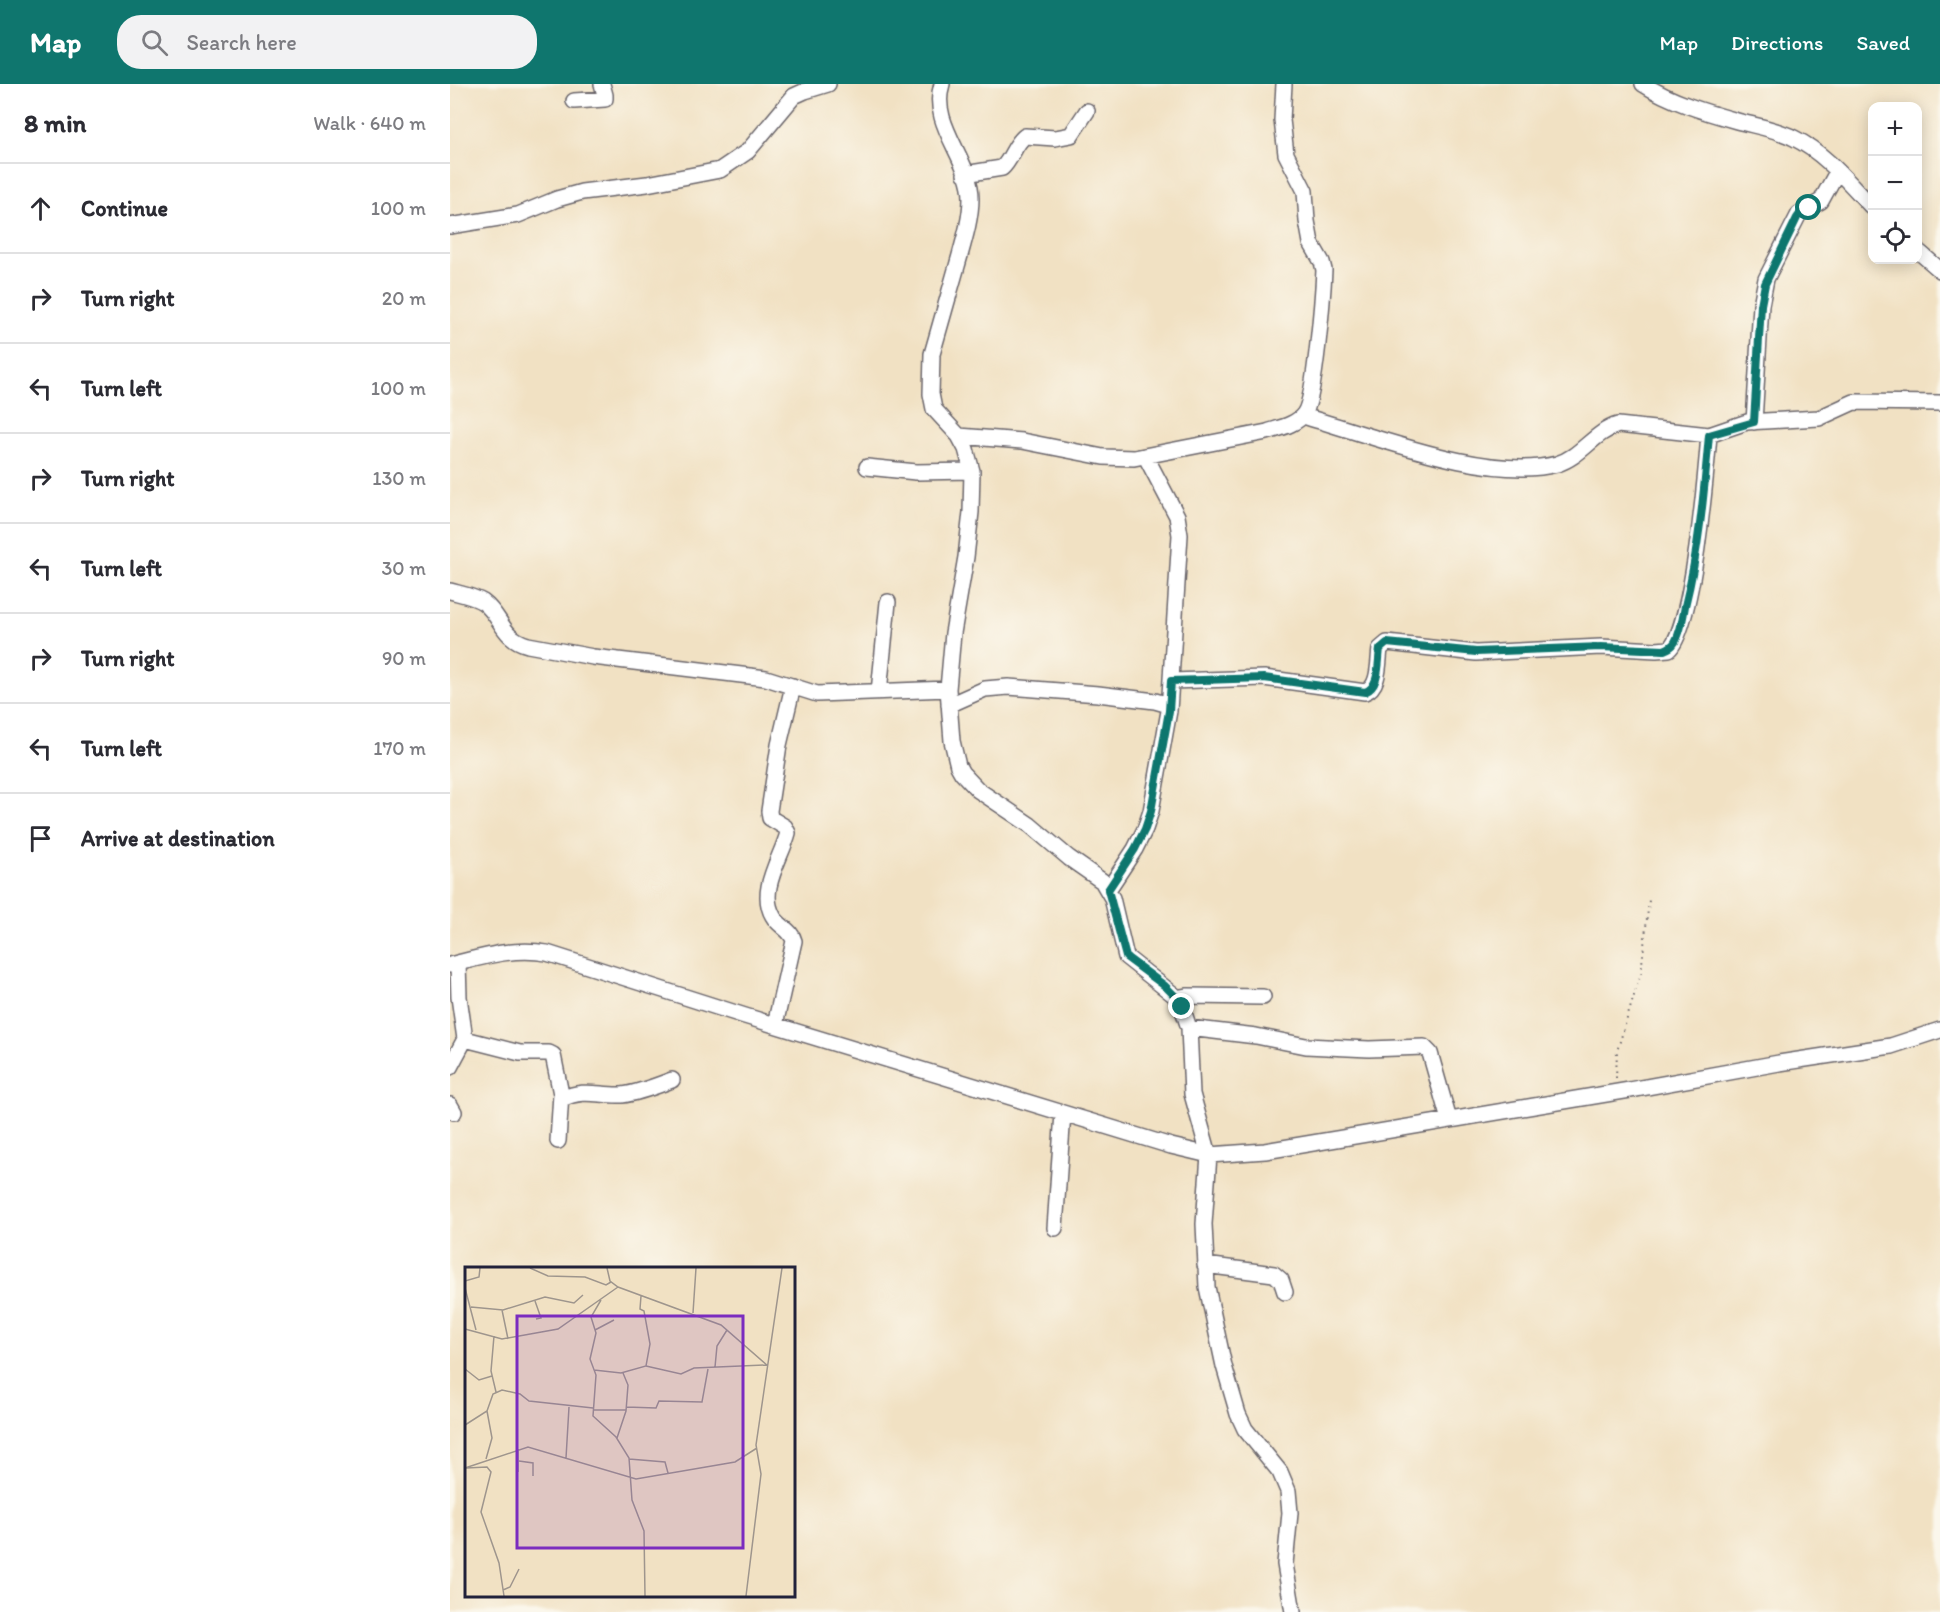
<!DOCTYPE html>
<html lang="en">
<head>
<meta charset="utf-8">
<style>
	body { margin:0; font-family:Itim,sans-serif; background:#f2f2f3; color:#2b2b33 }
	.controls { position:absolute; right:18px; top:18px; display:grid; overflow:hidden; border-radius:12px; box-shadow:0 3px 15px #0003 }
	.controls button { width:54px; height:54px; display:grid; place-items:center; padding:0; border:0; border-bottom:2px solid #e1e1e2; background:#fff; color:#2b2b33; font:30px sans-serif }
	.stop { position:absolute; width:18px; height:18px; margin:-14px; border:4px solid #0f766e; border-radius:50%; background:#fff }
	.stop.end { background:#0f766e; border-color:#fff; box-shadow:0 2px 6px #0008 }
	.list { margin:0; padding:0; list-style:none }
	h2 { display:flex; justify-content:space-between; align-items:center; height:78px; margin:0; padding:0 24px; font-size:26px }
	h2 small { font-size:20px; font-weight:400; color:#7c7c81 }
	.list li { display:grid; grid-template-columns:39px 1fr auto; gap:18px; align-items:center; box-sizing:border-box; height:90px; padding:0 24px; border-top:2px solid #e1e1e2 }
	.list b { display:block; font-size:22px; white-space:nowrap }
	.list em { font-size:20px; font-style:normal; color:#7c7c81 }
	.icon { flex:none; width:33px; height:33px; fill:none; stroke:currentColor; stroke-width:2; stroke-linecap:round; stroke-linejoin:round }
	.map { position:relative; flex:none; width:1490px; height:1528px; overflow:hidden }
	header { display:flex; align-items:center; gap:36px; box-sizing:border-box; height:84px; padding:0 30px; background:#0f766e; color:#fff }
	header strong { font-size:28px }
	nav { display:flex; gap:33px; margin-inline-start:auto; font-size:21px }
	.search { width:420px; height:54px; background:#f2f2f3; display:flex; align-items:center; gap:15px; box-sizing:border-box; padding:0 21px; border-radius:24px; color:#7c7c81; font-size:22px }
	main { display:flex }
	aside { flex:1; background:#fff }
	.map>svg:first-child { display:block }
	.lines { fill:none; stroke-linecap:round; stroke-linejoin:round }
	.minor-casing { stroke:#6a656b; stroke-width:18 }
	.path { stroke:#6a656b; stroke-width:2; stroke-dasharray:1.5 4.5; stroke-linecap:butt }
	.minor { stroke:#fff; stroke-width:15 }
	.route { stroke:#0f766e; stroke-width:8 }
	.inset-road { fill:none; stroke:#9e958d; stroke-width:1.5 }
	.view { fill:#7b2cbf; fill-opacity:0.15; stroke:#7b2cbf; stroke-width:3 }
	.inset-edge { fill:none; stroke:#22223b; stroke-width:3 }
</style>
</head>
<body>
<header>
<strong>Map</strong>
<div class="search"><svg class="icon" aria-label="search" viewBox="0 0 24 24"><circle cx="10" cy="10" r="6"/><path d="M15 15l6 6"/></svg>Search here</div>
<nav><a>Map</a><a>Directions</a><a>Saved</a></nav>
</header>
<main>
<aside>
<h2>8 min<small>Walk · 640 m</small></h2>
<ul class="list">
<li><svg class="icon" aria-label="ahead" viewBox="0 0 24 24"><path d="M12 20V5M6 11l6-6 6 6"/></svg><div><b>Continue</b></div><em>100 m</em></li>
<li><svg class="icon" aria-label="right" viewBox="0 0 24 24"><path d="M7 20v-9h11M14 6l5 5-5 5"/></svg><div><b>Turn right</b></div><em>20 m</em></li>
<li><svg class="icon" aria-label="left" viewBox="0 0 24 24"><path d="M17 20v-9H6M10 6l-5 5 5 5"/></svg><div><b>Turn left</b></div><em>100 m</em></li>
<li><svg class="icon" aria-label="right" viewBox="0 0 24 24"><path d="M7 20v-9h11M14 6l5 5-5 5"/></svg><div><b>Turn right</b></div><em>130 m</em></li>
<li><svg class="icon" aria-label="left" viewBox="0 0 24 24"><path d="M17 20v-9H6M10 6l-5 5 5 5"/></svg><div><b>Turn left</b></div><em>30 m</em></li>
<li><svg class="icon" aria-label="right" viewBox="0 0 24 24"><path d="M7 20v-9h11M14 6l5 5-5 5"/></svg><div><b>Turn right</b></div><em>90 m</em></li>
<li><svg class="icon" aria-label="left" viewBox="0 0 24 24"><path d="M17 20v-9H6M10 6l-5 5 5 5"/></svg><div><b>Turn left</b></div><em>170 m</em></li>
<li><svg class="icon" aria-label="arrive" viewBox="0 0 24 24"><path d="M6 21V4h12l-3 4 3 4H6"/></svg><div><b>Arrive at destination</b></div></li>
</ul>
</aside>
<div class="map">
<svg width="1490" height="1528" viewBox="0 0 1490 1528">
	<rect width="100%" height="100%" fill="#fbf7ec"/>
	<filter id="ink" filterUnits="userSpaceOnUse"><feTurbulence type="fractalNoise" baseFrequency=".0167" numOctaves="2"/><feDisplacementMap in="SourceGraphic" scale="12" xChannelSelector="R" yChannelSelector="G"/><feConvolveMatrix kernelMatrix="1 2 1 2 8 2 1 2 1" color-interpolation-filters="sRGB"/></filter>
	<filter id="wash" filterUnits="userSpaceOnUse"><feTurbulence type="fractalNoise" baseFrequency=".008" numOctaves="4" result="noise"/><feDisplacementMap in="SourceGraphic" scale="24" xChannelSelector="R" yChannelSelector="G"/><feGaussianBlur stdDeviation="1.35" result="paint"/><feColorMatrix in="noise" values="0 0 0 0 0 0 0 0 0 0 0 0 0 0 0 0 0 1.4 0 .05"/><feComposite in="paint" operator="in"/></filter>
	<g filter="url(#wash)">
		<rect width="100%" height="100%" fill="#f1e1c3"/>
	</g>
	<g filter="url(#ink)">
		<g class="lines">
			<defs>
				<path id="minor" d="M492 0C479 40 521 75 521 114 521 136 513 160 507 182 499 211 490 241 482 270L481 310 484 325 509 352 516 365 522 387 521 428 516 473 503 549 498 605 502 657 508 682 512 689 528 706 580 741 619 774 652 797 662 814 676 873 724 911 732 923 739 944 742 1010 759 1071 754 1140 757 1203 774 1282 788 1330 795 1345 830 1388 838 1407 840 1429 835 1480 843 1528
					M1193 0C1221 18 1255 28 1287 37 1306 42 1326 45 1344 54 1375 69 1399 99 1422 123
					M124 17 155 15V11L152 0
					M515 90 552 84C562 75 564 60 575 52L605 54 621 51 637 27
					M0 142 68 131 107 115 132 108 197 100 270 86 298 67 344 12 355 7 378 0
					M1468 167 1490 186
					M853 332C922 351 1038 398 1107 380 1131 373 1144 348 1168 341L1259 351 1297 338 1369 334 1404 318 1490 319
					M1304 338 1311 221 1316 195 1349 130 1371 117 1387 88
					M509 352 572 357 653 373 684 374 817 348C829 344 846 341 854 330 865 316 873 209 874 186L872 178 861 159 857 137 855 107 836 70 832 36 834 0
					M417 383 466 388 522 387
					M0 507C11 510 23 512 33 518 52 532 51 554 78 561L143 573 316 594 367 610 498 605
					M721 597 814 594 915 608C930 603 928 578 930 565L937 559 1026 569 1151 563 1206 566 1219 565C1243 544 1256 389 1259 351
					M429 608 438 518
					M499 621 535 605 558 603 648 610 705 617 719 621
					M658 806 685 765 695 745 701 727 719 627 730 451 727 432 696 373
					M0 881C33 873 63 863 97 869L295 932 721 1062 759 1071 815 1067 1180 1006 1329 979 1441 962 1490 946
					M726 914 738 912 813 913
					M325 941 344 857C341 845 329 843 323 832 308 806 331 775 338 749L335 743 320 734 319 727 329 661 343 602
					M739 944 806 952 856 962 919 965 974 963 980 969 999 1036
					M15 955 70 969H99L103 971 111 1010 108 1057
					M0 983 15 955 9 913 8 879
					M112 1015C135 1004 148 1012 172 1011 189 1009 206 1002 222 996
					M0 1021 4 1028
					M605 1144 613 1029
					M755 1181 824 1190 831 1196 835 1208"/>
			</defs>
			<use href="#minor" class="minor-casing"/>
			<path class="path" d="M1166 994 1167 967 1191 889 1199 816"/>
			<use href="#minor" class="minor"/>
		</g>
	</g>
	<g class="lines" filter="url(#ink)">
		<path class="route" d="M732 923 724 911 715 902 676 873 658 806 685 765 695 745 701 727 719 627 721 597 814 594 915 608C930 603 928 578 930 565L937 559 1026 568 1151 563 1214 566C1219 564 1222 563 1225 558 1231 548 1233 534 1235 522 1249 466 1254 409 1259 351L1304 338 1311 221 1315 200 1347 134 1352 127 1359 124"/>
	</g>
	<g transform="translate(15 1183)">
		<rect width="330" height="330" fill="#f1e1c3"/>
		<path class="inset-road" d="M65 1 83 9 120 10 141 18 146 15M142 1 145 14 153 20 256 58 303 99M0 14 14 10 15 1M0 21 11 63M136 33 126 50 131 66 125 92 131 108 128 149 151 170 164 191 167 233 179 264 180 329M70 34 76 51 71 52M6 40 38 43 80 30 109 36 118 28M37 43 43 72M228 46 231 1M0 62 37 72 93 62 153 20M130 63 149 53M29 69 26 104 31 125M181 99 216 107 229 101 302 98M250 100 252 79 262 63M0 102 14 113 27 109M129 103 156 106 181 99 185 77 179 44 175 42 176 29M161 140 191 141 194 134 237 135 243 102M128 143H161M0 158 22 144 28 127 37 123 55 127 64 134 128 141M152 171 161 144 163 118 158 106M101 191 104 140M21 192 27 171 22 144M164 192 200 195 203 206M54 194 68 196V209M0 201 63 180 171 212 270 195 292 181M1 201 22 200 26 205 16 245 34 296 39 329M53 205V182M38 323 45 320 54 302M281 329 296 207 291 178 317 1"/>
		<path class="view" d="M52 49H278V281H52Z"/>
		<rect width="330" height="330" class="inset-edge"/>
	</g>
</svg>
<div class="controls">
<button>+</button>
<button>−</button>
<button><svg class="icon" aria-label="locate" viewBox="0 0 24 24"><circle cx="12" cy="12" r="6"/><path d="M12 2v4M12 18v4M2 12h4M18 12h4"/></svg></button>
</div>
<div class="stop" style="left:1359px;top:124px"></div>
<div class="stop end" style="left:732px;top:923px"></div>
</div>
</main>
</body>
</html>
